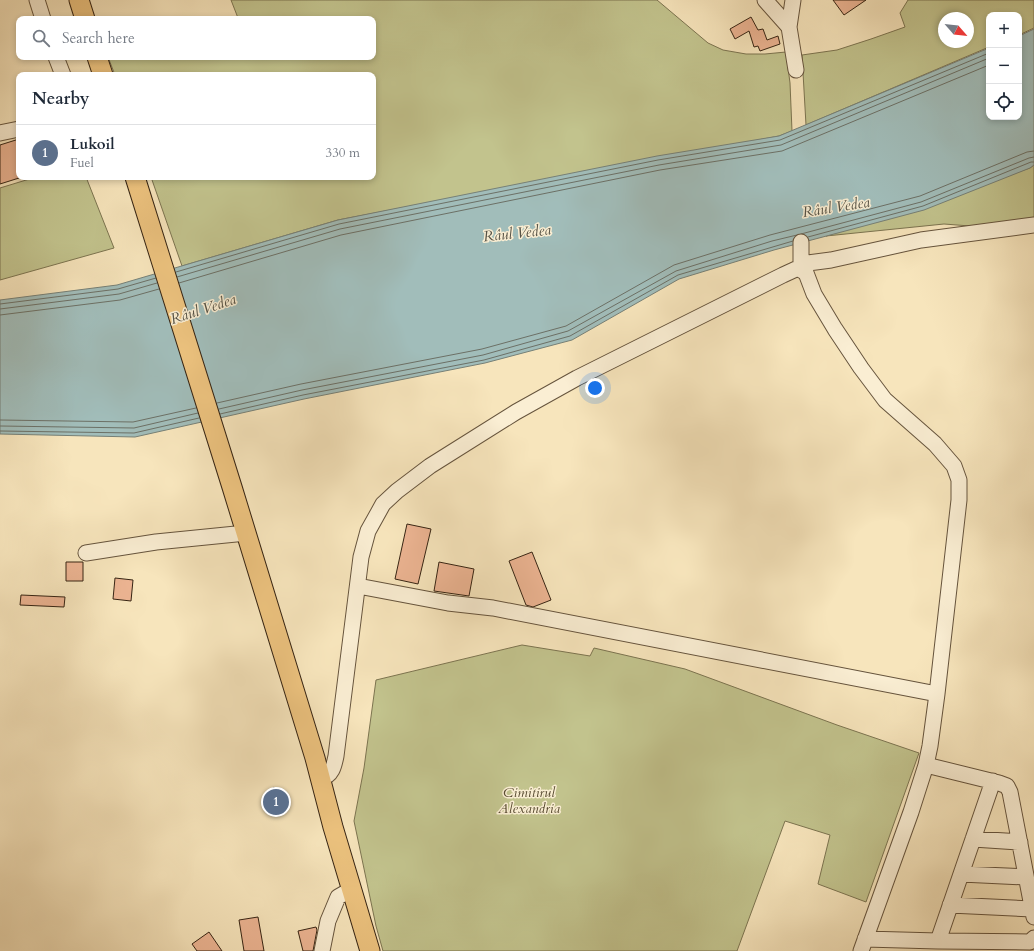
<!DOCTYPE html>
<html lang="en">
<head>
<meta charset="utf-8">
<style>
	body { margin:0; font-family:Cardo,serif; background:#f6f6f7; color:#1f2937 }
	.controls { position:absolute; right:12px; top:12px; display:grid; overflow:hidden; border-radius:8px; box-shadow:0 2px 6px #0003 }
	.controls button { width:36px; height:36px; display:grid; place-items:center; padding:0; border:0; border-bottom:1px solid #e0e1e3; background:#fff; color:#1f2937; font:20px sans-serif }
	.compass { position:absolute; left:938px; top:12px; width:36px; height:36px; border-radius:50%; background:#fff; box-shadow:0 2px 6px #0003; rotate:118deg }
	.you { position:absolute; left:595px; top:388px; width:14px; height:14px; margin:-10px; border:3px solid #fff; border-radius:50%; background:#1a73e8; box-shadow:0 0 0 6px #1a73e833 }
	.badge { display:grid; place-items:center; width:26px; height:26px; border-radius:50%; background:#db2777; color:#fff; font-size:13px; font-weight:700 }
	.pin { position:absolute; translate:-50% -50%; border:2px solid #fff; box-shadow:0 1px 4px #0006 }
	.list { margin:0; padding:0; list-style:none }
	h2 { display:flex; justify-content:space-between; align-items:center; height:52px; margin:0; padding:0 16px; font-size:17px }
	h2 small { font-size:13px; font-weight:400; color:#747a83 }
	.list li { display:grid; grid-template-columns:26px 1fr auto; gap:12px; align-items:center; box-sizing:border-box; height:56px; padding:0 16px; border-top:1px solid #e0e1e3 }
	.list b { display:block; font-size:15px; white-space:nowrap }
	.list p { margin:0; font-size:13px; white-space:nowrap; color:#747a83 }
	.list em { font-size:13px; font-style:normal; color:#747a83 }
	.icon { flex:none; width:22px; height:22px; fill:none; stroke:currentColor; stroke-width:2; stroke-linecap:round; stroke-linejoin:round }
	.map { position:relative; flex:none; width:1034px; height:951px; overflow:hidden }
	.search { position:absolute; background:#fff; box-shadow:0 2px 6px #0003; left:16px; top:16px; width:360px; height:44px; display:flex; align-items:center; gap:10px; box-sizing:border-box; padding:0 14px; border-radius:8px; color:#747a83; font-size:15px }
	.panel { position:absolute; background:#fff; box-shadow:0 2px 6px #0003; left:16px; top:72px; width:360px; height:108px; border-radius:8px }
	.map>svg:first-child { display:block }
	.green { fill:#c2c38d; stroke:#7c7450; fill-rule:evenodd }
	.water { fill:#a1bdba; stroke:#768077 }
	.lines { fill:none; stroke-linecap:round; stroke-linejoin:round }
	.shore { stroke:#6c7066; stroke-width:1 }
	.building { fill:#ecb492; stroke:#362413 }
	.minor-casing { stroke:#66543d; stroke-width:17 }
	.major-casing { stroke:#362413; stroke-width:21 }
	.minor { stroke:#faeed3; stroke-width:15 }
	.major { stroke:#ecc27e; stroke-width:19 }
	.labels { text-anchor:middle; stroke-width:3; stroke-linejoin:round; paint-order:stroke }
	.park-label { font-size:14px; font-style:italic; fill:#594c32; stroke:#faeed3 }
	.water-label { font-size:15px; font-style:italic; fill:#565245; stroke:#faeed3 }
</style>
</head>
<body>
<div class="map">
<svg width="1034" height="951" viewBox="0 0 1034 951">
	<rect width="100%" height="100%" fill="#f7e5bc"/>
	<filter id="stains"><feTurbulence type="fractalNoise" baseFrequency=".005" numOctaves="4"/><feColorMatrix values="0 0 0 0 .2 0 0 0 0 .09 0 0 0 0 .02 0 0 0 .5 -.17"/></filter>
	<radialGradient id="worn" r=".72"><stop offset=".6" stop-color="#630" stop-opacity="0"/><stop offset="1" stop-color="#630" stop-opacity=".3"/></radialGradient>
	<path class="green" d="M231 0H657L708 43 723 50 746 54H765L786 52 790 83 792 131 779 136 338 220 182 266 151 177H373V75H115L108 57H373V19H237L238 18Z
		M908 0H1034V28L1019 35V15H989V47L806 125 802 55 837 50 871 39 905 27 900 13ZM944 18H968V42H944Z
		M1034 165V227L996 228 944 224 826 236 1030 168Z
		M36 177H86L114 248 0 280V188Z
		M522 645 590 656 594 648 685 669 837 725 919 753 866 902 818 884 830 835 785 821 737 951H383L376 926 354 821 364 768 376 680Z"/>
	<path class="water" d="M1034 29V165L1030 168 924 210 774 250 679 279 572 340 485 363 304 399 135 437 0 434V300L117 285 338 220 657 156 779 136 989 48V117H1019V36Z"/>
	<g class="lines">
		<path class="shore" d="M801 234 921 202 1029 158 1034 157
			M808 237 923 206 1031 162H1034
			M176 272 339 224 658 160 780 140 989 53
			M177 277 340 229 659 165 781 145 989 58
			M179 283 341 235 660 170 782 151 989 65
			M0 304 118 289 156 278
			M0 309 119 294 157 283
			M0 315 120 300 159 289
			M217 403 301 384 482 349 566 326 674 265 770 235 920 196 1027 152 1034 151
			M219 409 302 390 483 355 568 331 676 271 772 241 797 235
			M220 414 303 395 484 360 570 336 678 275 793 241
			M0 420 133 422 196 408
			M0 426 134 428 198 413
			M0 431 134 433 199 418"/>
	</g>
	<path class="building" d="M833 0H866L844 15Z
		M751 17 758 30 763 29 767 40 778 36 780 44 760 51 758 46 754 47 749 31 735 39 730 29Z
		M19 139V178L0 184V145Z
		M407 524 431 529 418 584 395 579Z
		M532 552 551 600 533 607 526 605 509 561Z
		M66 562H83V581H66Z
		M439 562 474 569 469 596 434 591Z
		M115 578 133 580 131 601 113 599Z
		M21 595 65 597 64 607 20 605Z
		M274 787 289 807 278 816 263 797Z
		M258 917 264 951H244L239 920Z
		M316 927 317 930 313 951H303L298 931Z
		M209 932 222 951H197L192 944Z"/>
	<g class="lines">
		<defs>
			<path id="minor" d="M37 0 43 19
				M765 0 789 27
				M793 0 789 27 796 70
				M56 57 63 75
				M0 133 19 129
				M801 270 808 263 831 260 921 240 1034 225
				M801 270V242
				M86 553 156 542 246 533
				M358 586 448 603 493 608 937 694
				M926 765 999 783 1007 786 1010 792 1034 917
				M321 778C332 776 334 766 336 756L361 557 368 531 383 504 397 491 430 466 516 412 577 378 783 275 796 269 801 270 806 273 814 294 835 329 861 368 885 400 935 444 954 466 959 480V500L937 694 930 746 926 765 911 812 861 951
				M973 839 1020 842
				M961 874 1026 877
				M950 905 1032 909
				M865 939 938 941 1030 942 1034 938
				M938 941 993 781
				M322 951 328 921 338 897 352 889"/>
			<path id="major" d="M79 0 85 19
				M97 57 103 75
				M135 177 232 487 315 758 333 827 370 951"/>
		</defs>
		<use href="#minor" class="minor-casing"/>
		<use href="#major" class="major-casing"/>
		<use href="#minor" class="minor"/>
		<use href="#major" class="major"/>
	</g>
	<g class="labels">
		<g class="park-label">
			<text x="529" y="797">Cimitirul<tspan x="529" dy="16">Alexandria</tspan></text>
		</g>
		<g class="water-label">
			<text transform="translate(836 207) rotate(-9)" y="5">Râul Vedea</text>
			<text transform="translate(517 233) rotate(-6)" y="5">Râul Vedea</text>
			<text transform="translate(203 309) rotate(-18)" y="5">Râul Vedea</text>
		</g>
	</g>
	<rect width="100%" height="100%" filter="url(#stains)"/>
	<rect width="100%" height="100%" fill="url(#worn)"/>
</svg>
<div class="controls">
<button>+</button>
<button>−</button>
<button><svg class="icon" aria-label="locate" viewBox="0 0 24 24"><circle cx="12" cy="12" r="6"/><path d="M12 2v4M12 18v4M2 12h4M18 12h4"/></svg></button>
</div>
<svg class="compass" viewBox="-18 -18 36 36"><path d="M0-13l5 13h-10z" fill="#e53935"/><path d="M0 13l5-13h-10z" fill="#747a83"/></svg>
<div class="you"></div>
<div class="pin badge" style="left:276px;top:802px;background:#5c6f8a">1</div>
<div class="search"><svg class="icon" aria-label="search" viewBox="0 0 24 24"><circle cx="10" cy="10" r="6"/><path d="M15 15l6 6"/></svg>Search here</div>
<section class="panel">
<h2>Nearby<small></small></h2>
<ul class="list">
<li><span class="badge" style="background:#5c6f8a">1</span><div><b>Lukoil</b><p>Fuel</p></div><em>330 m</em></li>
</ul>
</section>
</div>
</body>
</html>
